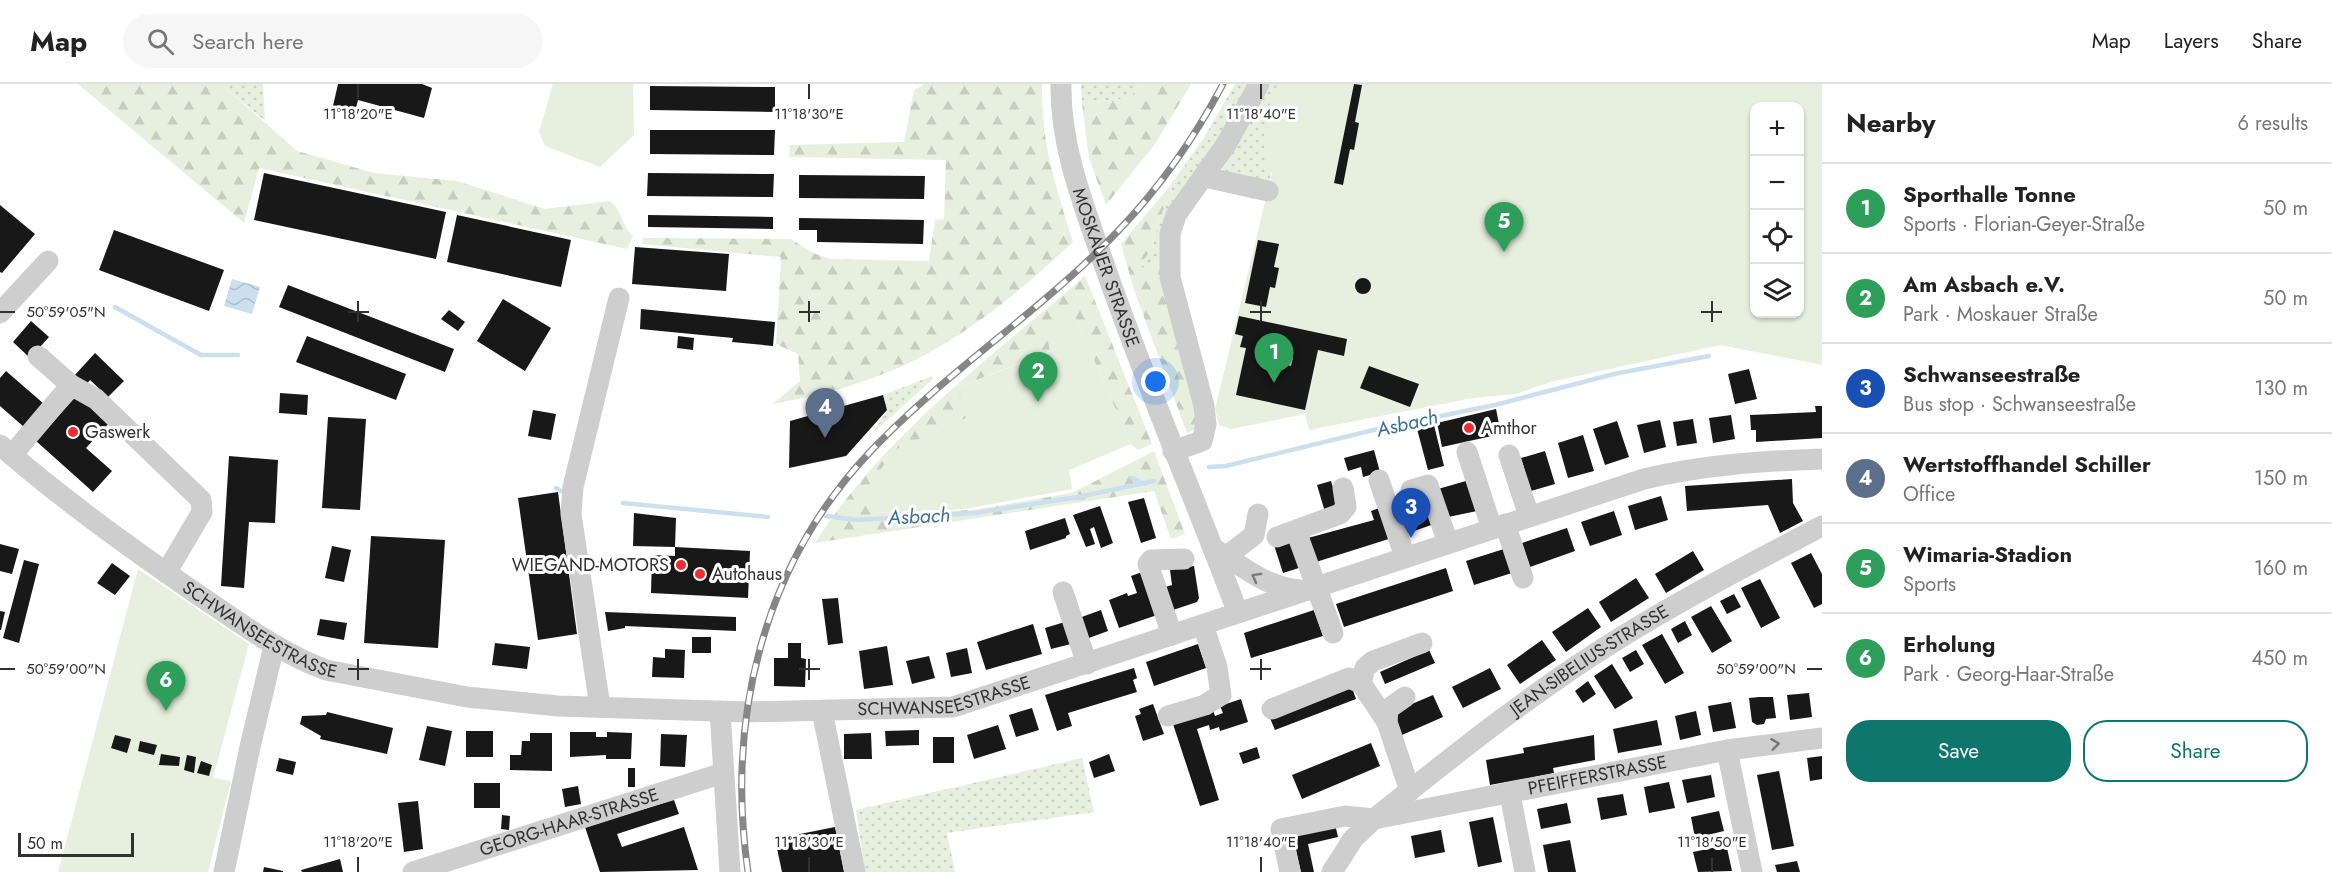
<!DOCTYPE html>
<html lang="en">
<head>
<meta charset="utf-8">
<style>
	body { margin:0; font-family:Jost,sans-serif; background:#f6f6f6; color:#222 }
	.controls { position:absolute; right:18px; top:18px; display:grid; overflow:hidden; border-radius:12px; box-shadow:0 2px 4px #0004 }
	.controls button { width:54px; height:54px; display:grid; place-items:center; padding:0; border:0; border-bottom:2px solid #e0e0e0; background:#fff; color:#222; font:30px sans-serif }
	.scale { position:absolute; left:18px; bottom:15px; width:116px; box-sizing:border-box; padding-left:6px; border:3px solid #313131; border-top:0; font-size:16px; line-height:21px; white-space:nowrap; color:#313131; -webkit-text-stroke:4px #fff; paint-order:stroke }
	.you { position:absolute; left:1156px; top:298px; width:21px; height:21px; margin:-15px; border:4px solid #fff; border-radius:50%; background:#1a73e8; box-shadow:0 0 0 9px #1a73e833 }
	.badge { display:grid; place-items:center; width:39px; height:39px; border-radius:50%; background:#0f766e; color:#fff; font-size:20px; font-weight:700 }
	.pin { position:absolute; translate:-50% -50px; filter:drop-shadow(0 2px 3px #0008) }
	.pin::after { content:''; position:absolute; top:32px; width:21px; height:18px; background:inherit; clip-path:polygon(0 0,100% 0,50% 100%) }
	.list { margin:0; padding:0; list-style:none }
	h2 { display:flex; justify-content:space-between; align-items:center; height:78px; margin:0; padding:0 24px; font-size:26px }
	h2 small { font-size:20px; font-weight:400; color:#767676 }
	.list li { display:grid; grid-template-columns:39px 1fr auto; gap:18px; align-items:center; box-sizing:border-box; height:90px; padding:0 24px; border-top:2px solid #e0e0e0 }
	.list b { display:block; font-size:22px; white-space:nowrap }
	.list p { margin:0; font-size:20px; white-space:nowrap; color:#767676 }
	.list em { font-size:20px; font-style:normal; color:#767676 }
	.actions { display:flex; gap:12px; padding:18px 24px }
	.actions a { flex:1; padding:14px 0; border:2px solid #0f766e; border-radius:24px; text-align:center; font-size:21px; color:#0f766e }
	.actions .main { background:#0f766e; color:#fff }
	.icon { flex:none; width:33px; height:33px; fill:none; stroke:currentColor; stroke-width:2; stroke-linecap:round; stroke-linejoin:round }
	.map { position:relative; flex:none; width:1822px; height:788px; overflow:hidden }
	header { display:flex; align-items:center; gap:36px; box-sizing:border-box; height:84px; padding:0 30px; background:#fff; border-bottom:2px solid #e0e0e0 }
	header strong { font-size:28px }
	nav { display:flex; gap:33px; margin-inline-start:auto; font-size:21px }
	.search { width:420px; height:54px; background:#f6f6f6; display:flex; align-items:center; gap:15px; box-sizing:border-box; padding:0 21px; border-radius:33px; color:#767676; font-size:22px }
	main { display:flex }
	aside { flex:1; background:#fff }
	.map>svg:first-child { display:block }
	.grass { fill:url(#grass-dots) }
	.forest { fill:url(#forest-firs) }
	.garden { fill:#e7efdf; fill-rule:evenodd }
	.water { fill:url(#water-waves) }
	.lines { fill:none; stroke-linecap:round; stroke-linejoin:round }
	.stream { stroke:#cbdfef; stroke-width:4.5 }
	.building { fill:#181818; fill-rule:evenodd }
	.minor { stroke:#cecece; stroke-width:21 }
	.rail-casing { stroke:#868686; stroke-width:7 }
	.rail { stroke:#fff; stroke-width:4.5; stroke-dasharray:14; stroke-linecap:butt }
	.oneway { stroke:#787878 }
	.ticks { fill:none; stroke:#313131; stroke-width:2 }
	.poi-dot { fill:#f02c31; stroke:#fff; stroke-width:2 }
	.labels { text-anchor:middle; stroke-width:6; stroke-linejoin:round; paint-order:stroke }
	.street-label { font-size:18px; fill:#313131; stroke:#fff }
	.poi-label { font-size:18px; fill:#313131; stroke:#fff; text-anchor:start }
	.water-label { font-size:20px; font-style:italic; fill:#39709a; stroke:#fff }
	.ticks-label { font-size:15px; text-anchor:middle; fill:#313131; stroke:#fff; stroke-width:6; stroke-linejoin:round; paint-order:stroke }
</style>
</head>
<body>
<header>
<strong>Map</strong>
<div class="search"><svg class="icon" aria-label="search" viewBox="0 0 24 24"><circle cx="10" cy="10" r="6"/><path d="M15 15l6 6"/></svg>Search here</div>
<nav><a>Map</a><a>Layers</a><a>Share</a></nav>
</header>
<main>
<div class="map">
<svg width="1822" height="788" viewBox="0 0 1822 788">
	<defs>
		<pattern id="grass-dots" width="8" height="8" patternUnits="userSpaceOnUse" patternTransform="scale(1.5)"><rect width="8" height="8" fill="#e7efdf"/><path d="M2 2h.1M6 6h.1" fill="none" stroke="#c7cdc0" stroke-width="1.8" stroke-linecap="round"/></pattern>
		<pattern id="forest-firs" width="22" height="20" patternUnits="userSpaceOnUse" patternTransform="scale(1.5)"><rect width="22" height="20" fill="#e7efdf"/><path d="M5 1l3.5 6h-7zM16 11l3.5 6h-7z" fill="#c7cdc0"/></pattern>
		<pattern id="water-waves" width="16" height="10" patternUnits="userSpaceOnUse" patternTransform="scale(1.5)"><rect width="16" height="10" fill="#cbdfef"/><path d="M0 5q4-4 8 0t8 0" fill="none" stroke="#afc0cd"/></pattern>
	</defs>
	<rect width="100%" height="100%" fill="#fff"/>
	<path class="grass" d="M221 0H263L265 37Z
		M1081 0H1140L1130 14 1082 19Z
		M1235 0H1253L1161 176 1140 185 1141 177 1153 164 1157 138 1172 109 1170 102 1205 52Z
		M1266 0H1284L1269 103 1223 89 1222 84Z
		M932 292 933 295 872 350 887 326 883 311Z
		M1082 674 1094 728 947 749 955 788H865L856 726Z"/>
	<path class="forest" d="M78 0H221L297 67 374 89 457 97 545 125 609 117C623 125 621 142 633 152L627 165 259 84 244 139Z
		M925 0H1042C1041 60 1056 102 1073 158 1015 212 951 266 875 293 842 306 808 313 773 320L800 297 798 270 776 260 781 173 642 160 643 154 791 155 811 168 830 175 929 177 935 136 944 135 946 76 789 73 790 61 904 58 914 6Z
		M1140 0H1191L1155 60 1106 121 1089 74 1082 19 1130 14Z
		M1170 102 1172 109 1157 138 1153 165 1142 177 1140 185 1161 176 1163 208 1199 335V343L1187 349 1134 206 1121 160Z
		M1085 192 1152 360 1138 366 1131 360 1074 231 1050 267 959 303 967 334 895 366 871 429 972 426 1072 409 1154 367 1185 450 1171 455 1154 407 815 459C884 351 989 275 1085 192Z"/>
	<path class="garden" d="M553 0H633L634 51 600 83 545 62 539 48Z
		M1284 0H1822V281L1720 261 1550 298 1515 310 1473 314 1309 346 1305 330 1231 345 1219 341 1215 325 1272 89C1261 77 1263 35 1270 20 1273 13 1280 6 1284 0ZM1754 22H1800V230H1754Z
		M1074 231 1131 360 1069 386 1072 405 965 425 871 429 869 401 895 366 966 334 959 303 1050 268 1045 239Z
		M138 485 249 560 213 694 231 697 208 788H58Z"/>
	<path class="water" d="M232 195 260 203 252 230 224 222Z"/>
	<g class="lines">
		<path class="stream" d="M115 223 201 271H238
			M1209 383 1226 382 1386 343 1495 321 1614 290 1709 272
			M1132 394 1145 400
			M556 404 563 408
			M623 419 768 433
			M826 432 857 436 975 429 1078 413 1154 397"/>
	</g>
	<path class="building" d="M338 0H422L432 4 424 34 358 16 355 28 333 22Z
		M1354 0 1362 1 1355 38 1359 39 1354 66 1350 65 1343 101 1334 99Z
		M650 2 775 3V28L650 26Z
		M650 46H775L774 71 650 70Z
		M264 89 446 128 436 175 254 136Z
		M648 89 774 90 773 113 647 112Z
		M799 91 925 92 924 115 799 114Z
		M0 121 35 150 2 189 0 188Z
		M457 131 571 156 561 203 447 178Z
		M648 131 773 133V145L648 143Z
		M799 134 924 136 923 160 817 158V146H799Z
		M114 146 224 186 209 227 99 186Z
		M1258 156 1279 160 1274 183 1279 184 1275 204 1270 203 1266 223 1245 219Z
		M635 163 729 170 726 207 632 200Z
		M1355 202a8 8 0 1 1 16 0a8 8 0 1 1-16 0Z
		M288 201 454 265 445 288 279 223Z
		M503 215 551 244 525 287 477 257Z
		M641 225 775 238 773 262 732 258 733 254 640 245Z
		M449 226 465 238 458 247 441 235Z
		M1239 232 1347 255 1344 272 1318 266 1305 326 1236 311 1246 264 1240 263 1243 252 1235 250ZM1260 267 1293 274 1291 282 1258 275Z
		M31 237 49 253 30 274 13 258Z
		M307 252 406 290 396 316 296 278Z
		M678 252 694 254 693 266 677 264Z
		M95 269 124 297 108 313 90 296 85 302 74 292Z
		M1369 282 1419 300 1410 323 1360 304Z
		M1749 285 1757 315 1735 320 1728 290Z
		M6 287 44 320 24 343 0 322V294Z
		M79 309 110 338 86 364 112 387 93 408 36 357Z
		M280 309 308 311 307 331 279 329Z
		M883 311 887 326 846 372 789 384 790 337Z
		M1815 322H1822V354L1756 358V346H1751L1750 331 1816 328Z
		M1496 325 1501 350 1442 363 1437 339Z
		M533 326 556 330 551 356 528 352Z
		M1731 331 1735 355 1713 359 1709 334Z
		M328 333 366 335 360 426 322 424Z
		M1693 335 1697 359 1677 362 1673 338Z
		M1660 336 1666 363 1644 369 1637 341Z
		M1617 337 1629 373 1605 381 1593 345Z
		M1434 341 1444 382 1428 386 1417 345Z
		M1583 351 1594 387 1568 394 1558 359Z
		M1374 366 1380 388 1363 393 1361 383 1348 387 1344 374Z
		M1545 367 1555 400 1531 407 1521 374Z
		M229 372 278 376 275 439 249 438 244 504 221 502Z
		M1792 395 1793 419 1803 437 1780 449 1768 421 1687 427 1685 402Z
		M1331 397 1339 423 1325 428 1317 401Z
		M1466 397 1477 427 1448 433 1438 405Z
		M558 408 577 550 538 556 518 414Z
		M1418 408 1420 414 1428 412 1437 439 1411 448 1399 415Z
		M1661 412 1668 436 1635 446 1628 422Z
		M1144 414 1156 454 1141 459 1128 418Z
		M1100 422 1113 459 1101 464 1094 443 1090 445 1095 460 1086 463 1073 431Z
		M1385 422 1395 453 1316 478 1308 454 1374 436 1371 427Z
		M1614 427 1622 451 1590 462 1581 438Z
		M634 429 676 434 675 463 750 467 748 514 651 509 652 471 675 472V463L633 462Z
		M1065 434 1070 450 1066 452V454L1030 466 1025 447Z
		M1567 444 1575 467 1530 483 1522 459Z
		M371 452 445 456 438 564 364 559Z
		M1292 455 1302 483 1283 489 1274 461Z
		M0 460 19 465 12 490 0 487Z
		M332 462 351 466 344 498 325 494Z
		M1507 464 1515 488 1474 501 1466 477Z
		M1693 467 1704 486 1666 509 1655 490Z
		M1811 469 1822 490V520L1814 524 1791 479Z
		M24 476 39 480 19 559 3 554Z
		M112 479 130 492 115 511 97 499Z
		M1194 482 1199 514 1197 518 1170 527 1162 504 1172 501 1170 486Z
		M1446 484 1453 507 1344 543 1336 520Z
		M1145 487 1160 530 1119 544 1109 516 1127 509 1128 512 1137 509 1131 492Z
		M1636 494 1649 514 1611 538 1599 518Z
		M1760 495 1780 534 1761 544 1741 504Z
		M1734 510 1741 523 1727 530 1720 517Z
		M838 514 843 559 828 561 822 515Z
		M1711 522 1732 557 1712 569 1691 533Z
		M1588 524 1601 543 1566 568 1552 548Z
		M1101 526 1108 547 1086 555 1079 534Z
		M1314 526 1323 552 1251 574 1244 549Z
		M0 527 5 528 1 546H0Z
		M605 528 736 533V547L625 542V544L608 547Z
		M320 535 347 539 344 556 317 551Z
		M1068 537 1075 559 1051 565 1045 544Z
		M1685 537 1692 551 1678 559 1671 545Z
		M1033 540 1042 570 986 586 977 558Z
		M1662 550 1684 589 1665 600 1642 561Z
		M692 553H711V569H692Z
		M1542 556 1556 576 1520 600 1507 581Z
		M495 559 530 563 527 585 492 581Z
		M788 559H801V574L806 575 805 603 774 602V574H788Z
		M1198 560 1206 584 1154 602 1146 578Z
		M887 562 893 601 864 605 859 567Z
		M967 564 972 589 951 593 946 569Z
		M665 565 685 566 684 594 652 593 653 573 665 574Z
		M1429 566 1435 579 1385 600 1380 588Z
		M1636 566 1644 580 1630 588 1622 574Z
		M929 572 935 594 912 600 906 577Z
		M1612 580 1633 614 1615 625 1594 592Z
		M1134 584 1137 594 1133 596 1137 608 1068 629 1072 642 1057 647 1045 611Z
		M1490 584 1501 605 1463 624 1452 603Z
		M1588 597 1596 610 1583 619 1575 607Z
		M1351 601 1356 615 1275 646 1269 632Z
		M1809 609 1812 633 1790 636 1787 611Z
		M1433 611 1443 633 1402 651 1393 628Z
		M1759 613H1773L1776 634 1766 635 1764 640 1757 641 1752 638 1749 614Z
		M1241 615 1248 638 1220 647 1219 643 1210 646 1209 641 1197 645 1219 716 1200 722 1173 640 1212 623 1215 632 1223 629 1220 622Z
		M1731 618 1736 644 1713 648 1708 622Z
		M1153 620 1164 650 1143 657 1135 632 1141 630 1139 625Z
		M1032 624 1039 646 1016 653 1009 631Z
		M1696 627 1701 651 1680 656 1675 632Z
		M327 628 393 644 387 670 320 655 321 652 300 640 302 632 326 631Z
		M1657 636 1662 661 1618 669 1613 645Z
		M998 641 1006 665 974 675 967 651Z
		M427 642 452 647 445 682 419 676Z
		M919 646V661L886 662 885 647Z
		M466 647H493V673H466Z
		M570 648H596V653H607V648L632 649 631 675H606V671L570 673Z
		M530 649H552V687L510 686V671H521L522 657H530Z
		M871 649 872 675H844V650Z
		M661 650 687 651 685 683 660 682Z
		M115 651 131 655 127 669 111 664Z
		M1594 651 1595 676 1553 684 1554 689 1490 701 1486 676 1524 669 1523 664Z
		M933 653H954V679H933Z
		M140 657 157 661 154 671 138 667Z
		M1371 659 1380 682 1302 715 1292 691Z
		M1257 663 1260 674 1243 680 1239 669Z
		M161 670 180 673 179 682 159 681Z
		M1109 670 1115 687 1094 694 1089 678Z
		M187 671 196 673 194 689 184 686Z
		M1822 672V695L1810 697 1807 674Z
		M279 674 296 678 293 691 276 687Z
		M201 677 212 681 209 692 197 689Z
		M628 684H635V703H628Z
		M1779 687 1794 762 1772 766 1757 691Z
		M1711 691 1715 713 1687 719 1682 696Z
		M1669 698 1675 724 1649 729 1644 703Z
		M474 699H500V724H474Z
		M578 702 581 720 565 723 562 705Z
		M1623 710 1627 731 1601 736 1597 714Z
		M674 716 679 730 617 750 622 763 684 743 698 786 600 788 585 743Z
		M418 717 423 765 404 768 398 719Z
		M1567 719 1571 739 1541 745 1537 725Z
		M1719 727 1724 747 1695 754 1691 733Z
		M502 731 510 732 509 746 501 745Z
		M1493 733 1502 778 1478 783 1469 738Z
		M1335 740 1338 753 1308 760 1314 788H1301L1295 762 1289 750Z
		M835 743 844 788H782L775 755Z
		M1441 746 1445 768 1415 774 1411 752Z
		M1570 756 1576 788H1548L1543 761Z
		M1717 763 1718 765 1727 764 1732 787 1698 788 1693 768Z
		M340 775 343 788H302L301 786Z
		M1797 777 1800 788H1777L1775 781Z
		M264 783 283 787V788H263Z"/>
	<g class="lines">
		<g class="minor">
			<path id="s1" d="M1061 0C1060 63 1084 122 1104 180 1145 298 1194 413 1238 529"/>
			<path d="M1205 93 1268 107"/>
			<path d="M0 229 48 177"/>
			<path d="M38 272 71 301 96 315 201 416 202 428 166 489"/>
			<path id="s2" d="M0 361C62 415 129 463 197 510 239 538 278 568 326 586L467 613 558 622 747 628 953 623 1644 395C1702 381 1762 377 1822 375"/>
			<path d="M1173 367 1202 357 1206 340 1204 322 1170 193V150L1176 131 1227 59 1259 0"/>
			<path d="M1467 368 1492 445"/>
			<path d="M12 371 71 301"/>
			<path d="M1509 371 1529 432"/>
			<path d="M1379 396 1405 473"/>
			<path d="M1411 406 1428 401 1448 459"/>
			<path d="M1505 440 1523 494"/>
			<path d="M1296 447 1333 549"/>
			<path d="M1277 453 1340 430 1346 423 1343 404"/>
			<path d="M1213 464C1243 482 1264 503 1300 506"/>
			<path d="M1227 472 1254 451 1258 430"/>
			<path d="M1063 508 1087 580"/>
			<path d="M1172 551 1148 480 1151 476 1184 475"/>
			<path d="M1361 599 1365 584 1373 577 1422 559"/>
			<path d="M1405 613 1388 625 1387 638 1410 707"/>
			<path d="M600 623 571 430 573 403 619 214"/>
			<path d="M1272 625 1349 594 1361 599 1387 638"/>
			<path d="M720 627 730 788"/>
			<path d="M822 627 855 788"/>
			<path d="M1168 632 1205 621 1221 611 1217 583 1203 541"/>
			<path d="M1727 666 1752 788"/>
			<path d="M1510 710 1525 788"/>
			<path d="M224 788 250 663 274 562"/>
			<path id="s3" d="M413 788 723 689"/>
			<path id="s4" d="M1290 788 1281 745 1345 732 1374 735 1727 666 1822 654"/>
			<path id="s5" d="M1332 788 1353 755 1374 735C1452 673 1530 610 1615 557 1682 515 1752 479 1822 442"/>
		</g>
		<defs>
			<path id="rail" d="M748 788C726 636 762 483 869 369 945 288 1042 227 1119 146 1160 103 1195 53 1223 0"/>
		</defs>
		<use href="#rail" class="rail-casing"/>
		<use href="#rail" class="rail"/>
	</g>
	<defs><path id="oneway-chevron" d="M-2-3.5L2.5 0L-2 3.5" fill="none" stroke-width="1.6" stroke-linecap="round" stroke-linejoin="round" transform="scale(1.5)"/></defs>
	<g class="oneway">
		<use href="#oneway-chevron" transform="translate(1256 493) rotate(-151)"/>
		<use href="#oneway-chevron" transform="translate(1775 660) rotate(-7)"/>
	</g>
	<path class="ticks" d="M358 0V15M809 0V15M1261 0V15M358 217V238M809 217V238M1261 217V238M1712 217V238M0 228H15M348 228H369M799 228H820M1250 228H1271M1701 228H1722M358 575V596M809 575V596M1261 575V596M0 585H15M348 585H369M799 585H820M1250 585H1271M1807 585H1822M358 773V788M809 773V788M1261 773V788M1712 773V788"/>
	<g class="poi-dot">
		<circle cx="1469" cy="344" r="6"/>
		<circle cx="73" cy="348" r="6"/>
		<circle cx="681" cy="481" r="6"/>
		<circle cx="700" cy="490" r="6"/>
	</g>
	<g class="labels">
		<g class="street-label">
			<text dy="6" stroke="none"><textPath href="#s1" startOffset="190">MOSKAUER STRASSE</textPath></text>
			<text dy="6" stroke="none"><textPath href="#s2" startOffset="320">SCHWANSEESTRASSE</textPath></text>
			<text dy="6" stroke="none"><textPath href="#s5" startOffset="336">JEAN-SIBELIUS-STRASSE</textPath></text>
			<text dy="6" stroke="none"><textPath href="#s2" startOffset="1020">SCHWANSEESTRASSE</textPath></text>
			<text dy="6" stroke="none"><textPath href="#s4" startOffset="366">PFEIFFERSTRASSE</textPath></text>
			<text dy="6" stroke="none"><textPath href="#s3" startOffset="164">GEORG-HAAR-STRASSE</textPath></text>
		</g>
		<g class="poi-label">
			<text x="1481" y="350">Amthor</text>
			<text x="85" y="354">Gaswerk</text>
			<text x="669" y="487" text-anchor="end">WIEGAND-MOTORS</text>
			<text x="712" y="496">Autohaus</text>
		</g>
		<g class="water-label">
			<text transform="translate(1407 339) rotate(-13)" y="7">Asbach</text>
			<text transform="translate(919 432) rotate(-3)" y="7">Asbach</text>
		</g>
	</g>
	<g class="ticks-label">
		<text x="358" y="35">11°18'20"E</text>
		<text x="809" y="35">11°18'30"E</text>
		<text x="1261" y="35">11°18'40"E</text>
		<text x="66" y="233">50°59'05"N</text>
		<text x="66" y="590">50°59'00"N</text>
		<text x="1756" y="590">50°59'00"N</text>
		<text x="358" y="763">11°18'20"E</text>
		<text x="809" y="763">11°18'30"E</text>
		<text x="1261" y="763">11°18'40"E</text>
		<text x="1712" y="763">11°18'50"E</text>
	</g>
</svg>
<div class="controls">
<button>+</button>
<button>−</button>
<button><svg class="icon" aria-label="locate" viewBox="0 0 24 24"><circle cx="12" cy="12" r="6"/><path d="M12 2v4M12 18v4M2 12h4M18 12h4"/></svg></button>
<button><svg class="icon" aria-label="layers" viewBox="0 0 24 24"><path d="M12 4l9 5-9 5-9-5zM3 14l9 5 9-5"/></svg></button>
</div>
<div class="scale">50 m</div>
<div class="you"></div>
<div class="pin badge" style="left:1274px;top:299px;background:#2e9e5b">1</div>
<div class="pin badge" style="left:1038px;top:318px;background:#2e9e5b">2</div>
<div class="pin badge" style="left:1411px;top:454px;background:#1a4fb4">3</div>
<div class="pin badge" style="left:825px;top:354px;background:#5c6f8a">4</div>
<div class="pin badge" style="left:1504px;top:168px;background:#2e9e5b">5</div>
<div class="pin badge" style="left:166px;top:627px;background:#2e9e5b">6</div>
</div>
<aside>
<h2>Nearby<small>6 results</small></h2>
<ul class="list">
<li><span class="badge" style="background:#2e9e5b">1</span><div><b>Sporthalle Tonne</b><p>Sports · Florian-Geyer-Straße</p></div><em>50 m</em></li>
<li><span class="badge" style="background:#2e9e5b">2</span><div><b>Am Asbach e.V.</b><p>Park · Moskauer Straße</p></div><em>50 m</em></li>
<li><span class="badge" style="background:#1a4fb4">3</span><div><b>Schwanseestraße</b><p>Bus stop · Schwanseestraße</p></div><em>130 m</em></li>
<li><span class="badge" style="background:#5c6f8a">4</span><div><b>Wertstoffhandel Schiller</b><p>Office</p></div><em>150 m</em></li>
<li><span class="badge" style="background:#2e9e5b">5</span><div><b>Wimaria-Stadion</b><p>Sports</p></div><em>160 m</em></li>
<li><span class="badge" style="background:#2e9e5b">6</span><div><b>Erholung</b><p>Park · Georg-Haar-Straße</p></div><em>450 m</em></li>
</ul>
<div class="actions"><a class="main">Save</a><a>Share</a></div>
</aside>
</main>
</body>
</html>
